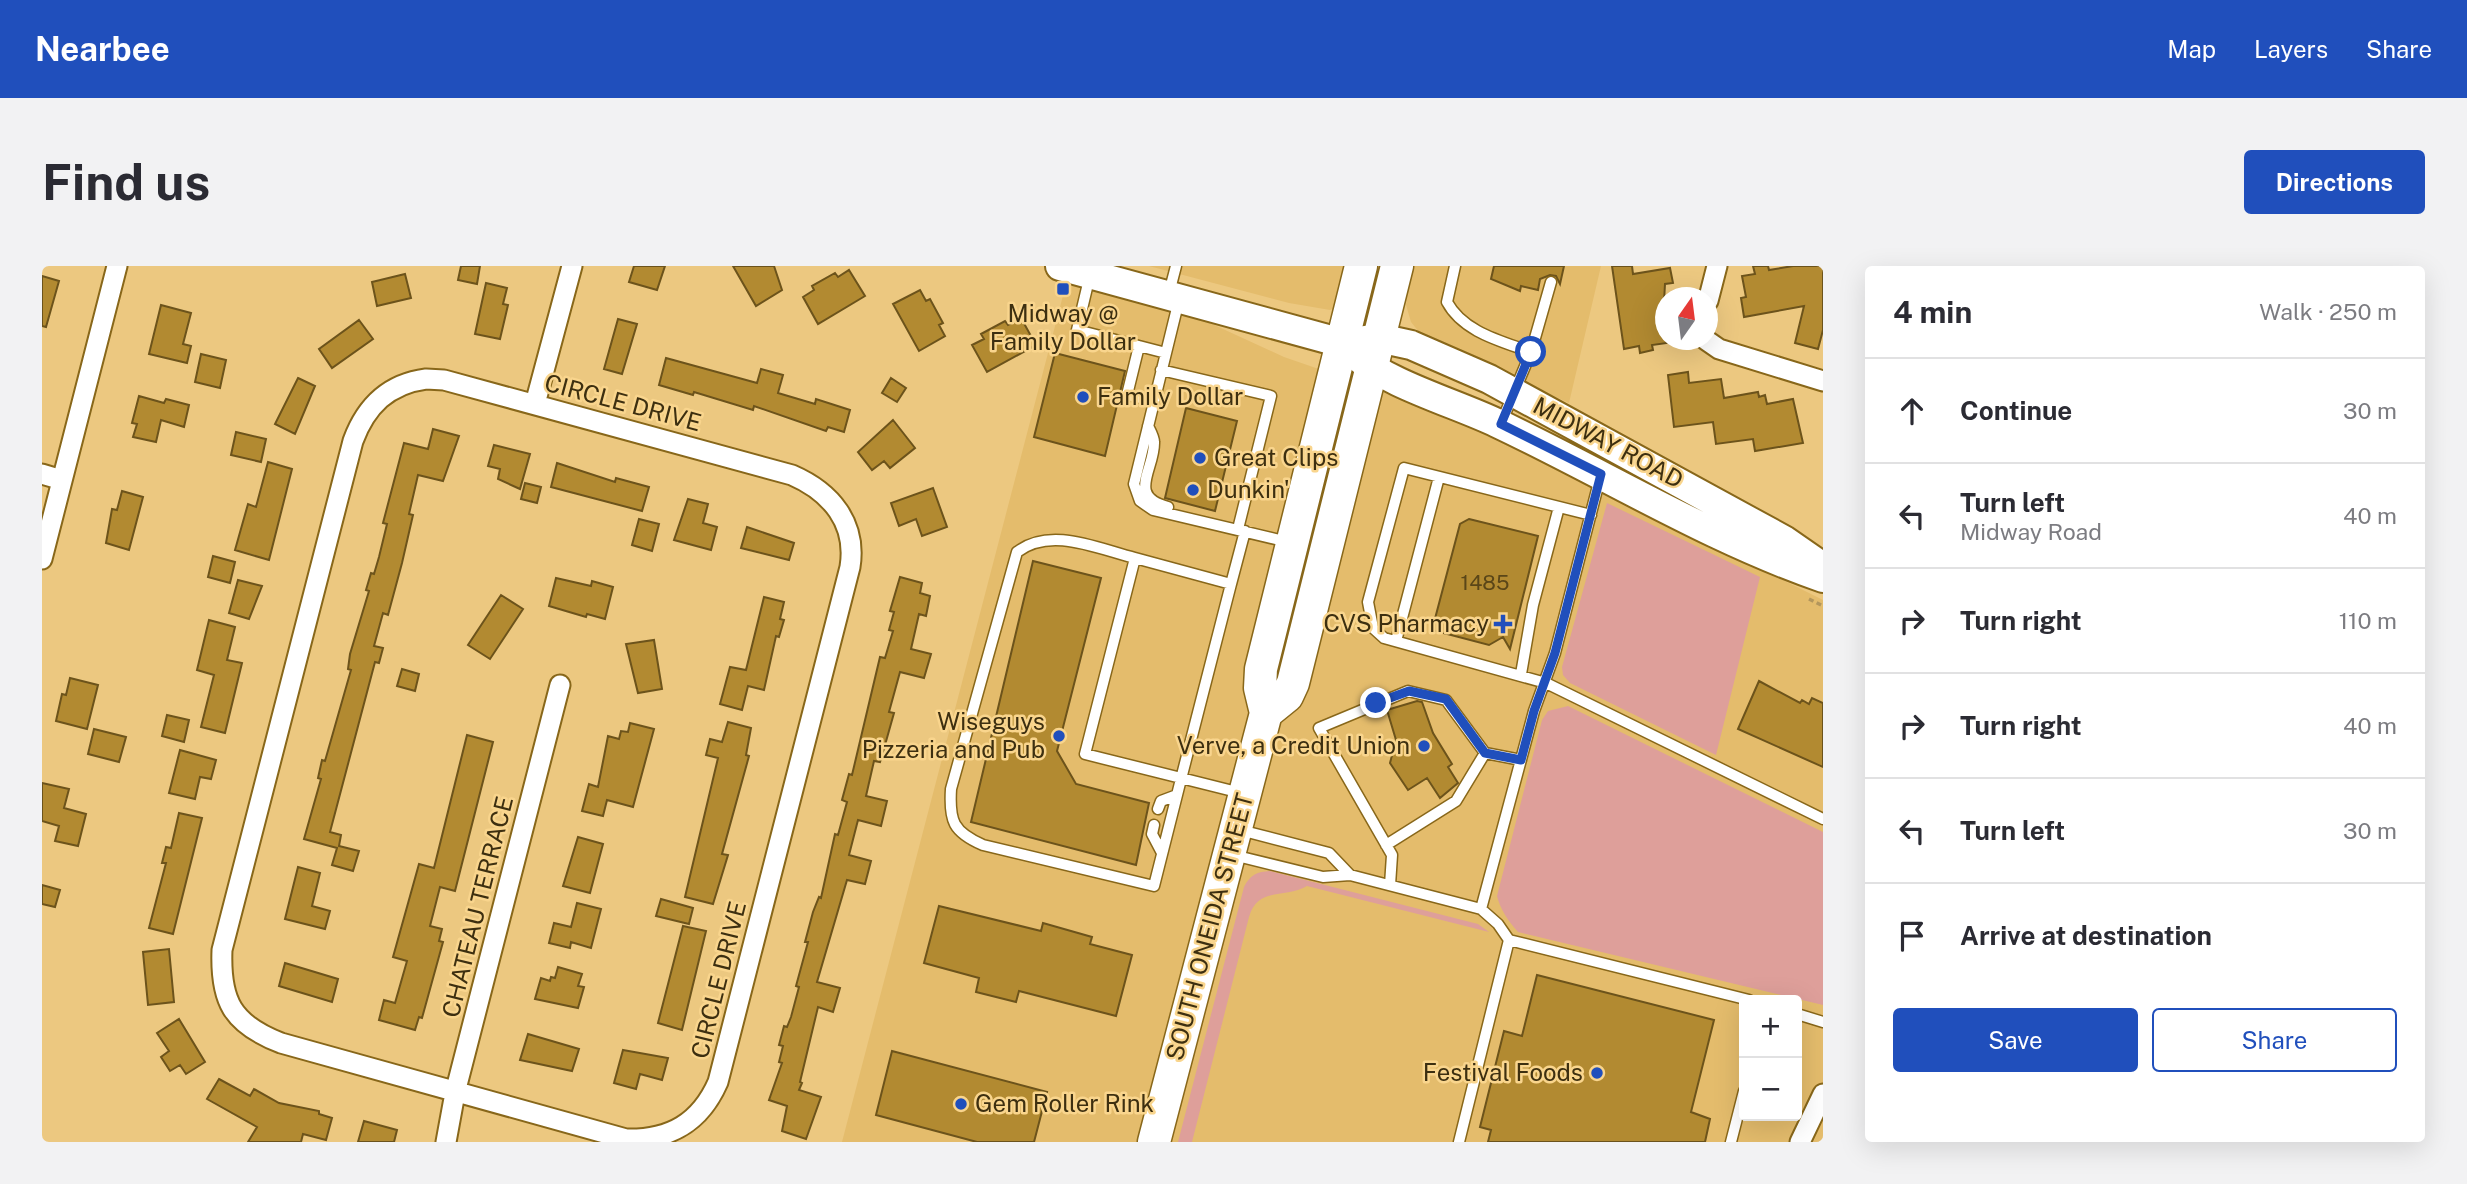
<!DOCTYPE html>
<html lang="en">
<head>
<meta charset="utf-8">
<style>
	body { margin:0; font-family:"Public Sans",sans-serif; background:#f2f2f3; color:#2b2b33 }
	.controls { position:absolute; right:21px; bottom:21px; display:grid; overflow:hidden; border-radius:7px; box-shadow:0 7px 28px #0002 }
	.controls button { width:63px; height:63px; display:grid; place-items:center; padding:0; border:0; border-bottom:2px solid #e1e1e2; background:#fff; color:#2b2b33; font:35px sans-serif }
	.compass { position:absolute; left:1613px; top:21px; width:63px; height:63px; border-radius:50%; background:#fff; box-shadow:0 7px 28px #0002; rotate:14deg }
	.stop { position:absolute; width:21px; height:21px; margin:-16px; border:5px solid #204fbc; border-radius:50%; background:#fff }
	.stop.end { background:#204fbc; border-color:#fff; box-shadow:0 2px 7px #0008 }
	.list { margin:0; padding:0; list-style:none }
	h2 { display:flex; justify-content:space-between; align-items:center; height:91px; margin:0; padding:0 28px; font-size:30px }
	h2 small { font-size:23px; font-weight:400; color:#7c7c81 }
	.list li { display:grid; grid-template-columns:46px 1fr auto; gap:21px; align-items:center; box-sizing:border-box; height:105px; padding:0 28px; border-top:2px solid #e1e1e2 }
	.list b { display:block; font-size:26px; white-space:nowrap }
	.list p { margin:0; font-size:23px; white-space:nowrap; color:#7c7c81 }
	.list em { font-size:23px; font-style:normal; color:#7c7c81 }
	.actions { display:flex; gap:14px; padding:21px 28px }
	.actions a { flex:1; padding:16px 0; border:2px solid #204fbc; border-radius:7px; text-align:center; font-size:24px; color:#204fbc }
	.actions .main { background:#204fbc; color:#fff }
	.icon { flex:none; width:38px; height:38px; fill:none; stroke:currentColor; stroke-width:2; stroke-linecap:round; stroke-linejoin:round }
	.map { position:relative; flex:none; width:1781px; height:876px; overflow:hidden; border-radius:7px }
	header { display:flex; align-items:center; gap:42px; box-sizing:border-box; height:98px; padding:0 35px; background:#204fbc; color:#fff }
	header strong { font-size:33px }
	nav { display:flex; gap:38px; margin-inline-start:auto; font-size:24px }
	.intro { display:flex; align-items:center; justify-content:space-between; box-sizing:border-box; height:168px; padding:0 42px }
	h1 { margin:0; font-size:49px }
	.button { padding:18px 32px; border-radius:7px; background:#204fbc; color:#fff; font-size:24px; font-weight:700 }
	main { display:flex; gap:42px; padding:0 42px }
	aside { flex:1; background:#fff; border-radius:7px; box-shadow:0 7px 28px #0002 }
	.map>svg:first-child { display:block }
	.built { fill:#e4bc6c; fill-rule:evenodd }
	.green { fill:#de9f9a }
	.building { fill:#b28a31; stroke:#6c531b; stroke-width:2 }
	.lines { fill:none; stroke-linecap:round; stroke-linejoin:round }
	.service-casing { stroke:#88671a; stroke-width:13 }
	.minor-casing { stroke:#88671a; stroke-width:23 }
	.secondary-casing { stroke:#88671a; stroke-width:32 }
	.trunk-casing { stroke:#88671a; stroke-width:35 }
	.path { stroke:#b3965c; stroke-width:3.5; stroke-dasharray:5 3.5; stroke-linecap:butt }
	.service { stroke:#fff; stroke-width:10 }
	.minor { stroke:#fff; stroke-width:19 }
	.secondary { stroke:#fff; stroke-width:28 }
	.trunk { stroke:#fff; stroke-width:32 }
	.route { stroke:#204fbc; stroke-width:9 }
	.poi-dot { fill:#204fbc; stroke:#f9d58d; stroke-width:2.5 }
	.labels { text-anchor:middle; stroke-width:5; stroke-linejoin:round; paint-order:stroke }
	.number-label { font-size:21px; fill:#5a4618 }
	.poi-label { font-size:24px; fill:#3d2f10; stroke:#f9d58d; text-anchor:start }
	.street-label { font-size:24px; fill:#3d2f10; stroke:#f9d58d }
</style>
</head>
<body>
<header>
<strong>Nearbee</strong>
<nav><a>Map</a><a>Layers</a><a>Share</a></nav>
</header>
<div class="intro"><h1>Find us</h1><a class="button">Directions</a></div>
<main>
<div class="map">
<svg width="1781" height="876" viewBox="0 0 1781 876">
	<rect width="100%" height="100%" fill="#ecc880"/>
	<path class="built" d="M1107 0H1313L1293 42 1288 44 1247 37Z
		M1369 0H1559L1527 137 1381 71 1369 56 1364 39Z
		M1057 6 1242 91 1407 148 1781 334V876H800L1024 18ZM1702 734H1755V850H1702Z"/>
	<path class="green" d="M1565 237 1718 311 1674 489 1528 417 1521 409 1520 401Z
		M1526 440 1781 566V739L1476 666C1467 656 1458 643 1455 630L1500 454 1506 445Z
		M1228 605 1436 658 1447 666 1265 620C1244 633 1216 620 1207 651L1150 876H1136L1202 621C1209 608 1215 606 1228 605Z"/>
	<path class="building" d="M419 0H438L435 18 416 14Z
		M592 0H623L615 24 587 16Z
		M691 0H732L740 24 714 40Z
		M1452 0H1522L1518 18 1514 10 1508 9 1498 13 1496 24 1479 20 1478 25 1449 13Z
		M1570 0H1590L1591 8 1628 2 1631 17 1623 18 1621 54 1625 77 1610 79 1611 84 1598 87 1597 80 1582 83Z
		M1711 0H1726L1727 4 1751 0H1781V64L1776 83 1753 77 1762 40 1702 51 1699 32 1704 31 1700 10 1713 8Z
		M807 4 823 30 776 58 761 31 772 24 770 20 793 7 796 11Z
		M363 8 369 32 335 40 330 16Z
		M0 10 17 15 4 61 0 60Z
		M444 17 465 22 461 38 466 39 458 73 433 68Z
		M878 24 884 35 888 33 901 57 897 59 903 70 877 85 851 38Z
		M119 39 149 47 141 78 149 80 145 97 107 88Z
		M979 52 994 79 945 106 930 79 942 73 939 68 963 55 966 59Z
		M576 53 595 58 580 108 562 103Z
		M317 54 331 73 290 102 277 83Z
		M1013 87 1083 105 1063 190 992 171Z
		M159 88 184 94 178 122 153 116Z
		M624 92 715 117 719 103 741 109 736 127 773 138 774 133 808 144 802 166 786 161 784 165 712 140 711 144 652 126 651 129 617 119Z
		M1646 106 1647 117 1679 113 1682 132 1716 126 1717 131 1723 129 1725 138 1751 133 1761 177 1713 185 1711 173 1674 178 1671 156 1632 161 1626 109Z
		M256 112 273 120 253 168 233 158Z
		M849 112 864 122 855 136 840 127Z
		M97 130 122 137 124 133 147 139 142 161 119 154 114 176 91 171 95 158 90 157Z
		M1144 142 1195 155 1173 245 1123 232Z
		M851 154 873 182 848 202 842 195 830 204 816 186Z
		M391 163 417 170 401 215 376 209 367 248 371 249 360 297 346 349 341 347 332 380 341 382 337 397 333 396 288 566 299 569 297 580 317 585 311 605 290 599 295 582 262 573 279 513 276 512 280 494 283 495 309 404 306 403 308 388 327 325 324 324 329 307 332 308 337 291 345 258 341 257 362 177 386 183Z
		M194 166 224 173 219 196 189 189Z
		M452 179 488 188 478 223 456 213 458 203 446 200Z
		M226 196 250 203 227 294 193 284 206 238 214 241Z
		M515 197 573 216 574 212 607 221 600 245 509 221Z
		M483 217 499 221 495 237 479 233Z
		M891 222 905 261 880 270 874 253 857 260 849 237Z
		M80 225 101 231 87 284 64 277 70 243 75 244Z
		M646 233 666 238 661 257 675 261 669 284 632 274Z
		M597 253 617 258 610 285 590 279Z
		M1427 253 1496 270 1468 383 1461 371 1447 379 1390 364 1418 258Z
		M705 261 752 277 747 294 699 282Z
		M171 290 193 296 188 317 166 311Z
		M991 295 1059 312 1015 485 1034 518 1107 537 1094 599 929 556Z
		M858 311 880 317 878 327 888 330 884 350 877 348 869 383 889 388 882 412 858 406 847 446 852 447 843 479 838 496 832 495 824 530 845 535 839 560 816 554 807 589 829 595 823 618 805 614 775 716 798 722 791 746 776 741 758 816 760 817 757 824 779 831 764 873 740 865 745 840 727 834 740 797 737 796 741 780 737 779 742 760 745 761 749 751 757 721 754 720 766 676H763L771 646 777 631 779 632 793 568 796 569 805 536 800 534 807 508 810 509 838 391 843 392 851 365 847 364 852 346 848 345Z
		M514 312 549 320 550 315 571 321 563 353 545 348 544 351 507 340Z
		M196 314 220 320 207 353 187 347Z
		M459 329 481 343 448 393 426 379Z
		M722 331 742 336 738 353 742 354 737 371 734 370 722 424 706 420 700 444 678 438 688 401 704 404Z
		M167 354 193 361 185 394 200 397 183 467 159 461 172 409 155 404Z
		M612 374 620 423 596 427 584 378Z
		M360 403 377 408 373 425 355 420Z
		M28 412 56 419 45 463 14 455 20 428 24 429Z
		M1717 415 1758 437 1760 434 1767 438 1770 432 1781 437V501L1696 463Z
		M1375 435 1380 436 1391 467 1410 498 1406 501 1416 517 1398 532 1385 512 1366 524 1348 497 1354 474 1345 444Z
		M125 449 147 454 142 476 120 470Z
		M686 456 709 462 704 489 707 490 680 588 686 589 671 638 643 631 676 492 664 489 668 473 680 476Z
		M588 457 612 463 591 541 565 534 561 550 540 545 547 518 556 521 566 470 577 473 579 465 586 466Z
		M52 463 84 471 77 496 46 488Z
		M425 469 451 476 413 625 398 621 388 660 400 663 397 675 401 676 380 752 377 751 373 764 337 754 342 734 353 737 365 695 351 691 377 598 392 602Z
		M138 484 174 494 169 513 158 511 153 533 127 527Z
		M0 517 27 523 22 542 44 548 36 580 13 575 17 560 0 555Z
		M137 547 160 552 131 668 107 662 124 597H120L124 581 129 582Z
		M536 571 561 578 548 627 521 620Z
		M256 601 278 607 270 640 288 645 283 663 243 653Z
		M0 619 18 624 13 641 0 638Z
		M619 633 651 642 647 658 614 650Z
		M535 637 559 643 549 682 529 676 528 682 507 677 512 657 529 661Z
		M897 640 999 665 1001 657 1050 671 1048 678 1090 689 1074 750 977 725 974 736 934 726 937 712 882 697Z
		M641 660 664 665 640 764 616 757Z
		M127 683 132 736 106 739 101 686Z
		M243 697 296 713 290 736 237 720Z
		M516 701 540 708 536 720 542 721 536 742 493 733 499 712 508 715 509 711 513 712Z
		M1495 709 1672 754 1649 846 1668 853 1663 876H1446L1449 864 1438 861 1462 765 1480 770Z
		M137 753 163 796 144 808 138 799 128 805 119 791 127 785 115 767Z
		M486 768 537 783 530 805 478 794Z
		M581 784 626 792 620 814 598 808 594 823 572 817Z
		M850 785 1005 826 992 876H935L834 849Z
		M177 813 208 830 212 823 237 837 277 845V848L290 852 284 874 261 868 259 876H206L215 861 165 833Z
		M322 855 355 864 352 876H316Z"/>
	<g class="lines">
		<defs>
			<path id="service" d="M1413 0 1405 36C1421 66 1459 75 1489 86L1460 155
				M1048 9 1035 64 1124 87 1137 34
				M1127 27 1134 0
				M1097 80 1085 129 1111 135
				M1489 86 1509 16
				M1124 87 1092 218 1098 235 1111 244 1246 276
				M1119 104 1229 130 1196 263
				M1106 160C1108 164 1112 171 1112 176 1113 203 1084 230 1126 241
				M1549 249 1362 202 1326 336 1331 362 1342 372 1504 417 1781 553
				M1093 292C1056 283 1009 260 975 286L909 523C907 555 911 566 941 579L1112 620 1135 529 1139 513 1189 318 1093 292 1043 488 1199 527
				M1189 318 1203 265
				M1354 375 1397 211
				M1479 408 1491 339 1517 241
				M1116 543 1119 535 1135 529
				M1112 559 1110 568 1120 587
				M1198 564 1287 587 1308 609
				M1344 579 1414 535 1443 487
				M1191 589 1281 611 1308 609 1439 643
				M1348 619 1350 589 1277 462 1366 425 1404 434 1443 487 1479 494
				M1467 674 1707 734
				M1755 748 1781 756
				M1417 876 1467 674 1456 658 1439 643 1492 445 1513 387 1558 212
				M1689 876 1702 825"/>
			<path id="minor" d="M1666 35 1675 0
				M1664 74 1677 83 1781 115
				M384 113 402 114 750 209C789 226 815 257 808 301L676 816C658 857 628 874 584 873L239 777C190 758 178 735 180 684L311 175C324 140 346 118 384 113Z
				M493 138 530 0
				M0 208 20 214
				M0 293 75 0
				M404 876 413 827 518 419
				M1758 876 1781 828"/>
			<path id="secondary" d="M1018 0 1300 77 1337 72 1369 79 1447 113 1742 274 1781 301
				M1312 88C1345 118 1413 137 1455 157 1563 208 1668 273 1781 312"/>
			<path id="trunk" d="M1224 447 1245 430 1251 417 1355 0
				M1112 876 1224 447 1218 422 1219 403 1319 0"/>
		</defs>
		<use href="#service" class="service-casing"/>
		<use href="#minor" class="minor-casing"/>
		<use href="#secondary" class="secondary-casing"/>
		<use href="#trunk" class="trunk-casing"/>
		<path class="path" d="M1767 333 1781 340"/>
		<use href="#service" class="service"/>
		<use href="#minor" class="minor"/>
		<use href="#secondary" class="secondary"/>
		<use href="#trunk" class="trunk"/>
	</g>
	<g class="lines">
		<path class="route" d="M1334 437 1367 425 1404 433 1443 487 1479 494 1492 445 1513 387 1559 208 1459 158 1489 86"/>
	</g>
	<g class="poi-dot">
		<rect x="1014" y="16" width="14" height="14" rx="3.5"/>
		<circle cx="1041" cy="131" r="7"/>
		<circle cx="1158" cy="192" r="7"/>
		<circle cx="1151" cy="224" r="7"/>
		<path d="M1457.5 347.5h7v7h7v7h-7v7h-7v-7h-7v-7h7z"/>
		<circle cx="1017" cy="470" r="7"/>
		<circle cx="1382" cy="480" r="7"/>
		<circle cx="1555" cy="807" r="7"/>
		<circle cx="919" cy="838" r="7"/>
	</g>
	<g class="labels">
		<g class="number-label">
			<text x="1443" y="324">1485</text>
		</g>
		<g class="poi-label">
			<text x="1021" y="56" text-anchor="middle">Midway @<tspan x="1021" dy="28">Family Dollar</tspan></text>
			<text x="1055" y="139">Family Dollar</text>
			<text x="1172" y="200">Great Clips</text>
			<text x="1165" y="232">Dunkin'</text>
			<text x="1447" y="366" text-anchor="end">CVS Pharmacy</text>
			<text x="1003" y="464" text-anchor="end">Wiseguys<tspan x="1003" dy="28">Pizzeria and Pub</tspan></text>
			<text x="1368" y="488" text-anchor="end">Verve, a Credit Union</text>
			<text x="1541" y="815" text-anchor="end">Festival Foods</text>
			<text x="933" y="846">Gem Roller Rink</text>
		</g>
		<g class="street-label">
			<text transform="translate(581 137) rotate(15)" y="8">CIRCLE DRIVE</text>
			<text transform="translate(1566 177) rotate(28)" y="8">MIDWAY ROAD</text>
			<text transform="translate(436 641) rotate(-76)" y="8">CHATEAU TERRACE</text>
			<text transform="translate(1168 661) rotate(-75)" y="8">SOUTH ONEIDA STREET</text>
			<text transform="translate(677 714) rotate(-76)" y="8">CIRCLE DRIVE</text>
		</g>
	</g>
</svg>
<div class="controls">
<button>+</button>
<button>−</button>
</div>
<svg class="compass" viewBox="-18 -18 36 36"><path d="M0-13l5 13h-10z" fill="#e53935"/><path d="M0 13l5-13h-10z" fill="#7c7c81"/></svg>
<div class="stop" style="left:1489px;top:86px"></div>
<div class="stop end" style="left:1334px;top:437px"></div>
</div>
<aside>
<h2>4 min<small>Walk · 250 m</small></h2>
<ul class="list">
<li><svg class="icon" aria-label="ahead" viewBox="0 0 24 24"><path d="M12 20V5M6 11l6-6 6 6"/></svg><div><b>Continue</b></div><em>30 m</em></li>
<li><svg class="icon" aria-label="left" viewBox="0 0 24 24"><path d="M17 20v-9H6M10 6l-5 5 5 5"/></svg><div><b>Turn left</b><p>Midway Road</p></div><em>40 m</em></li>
<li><svg class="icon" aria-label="right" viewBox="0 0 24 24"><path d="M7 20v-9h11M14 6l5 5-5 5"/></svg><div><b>Turn right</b></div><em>110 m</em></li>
<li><svg class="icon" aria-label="right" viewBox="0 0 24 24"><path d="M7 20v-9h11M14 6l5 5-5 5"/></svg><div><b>Turn right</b></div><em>40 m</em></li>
<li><svg class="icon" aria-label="left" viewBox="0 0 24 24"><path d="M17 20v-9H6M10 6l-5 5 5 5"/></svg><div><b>Turn left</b></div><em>30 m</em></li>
<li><svg class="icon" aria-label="arrive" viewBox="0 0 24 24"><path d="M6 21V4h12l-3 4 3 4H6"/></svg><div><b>Arrive at destination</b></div></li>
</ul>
<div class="actions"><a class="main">Save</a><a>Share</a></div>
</aside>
</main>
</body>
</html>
